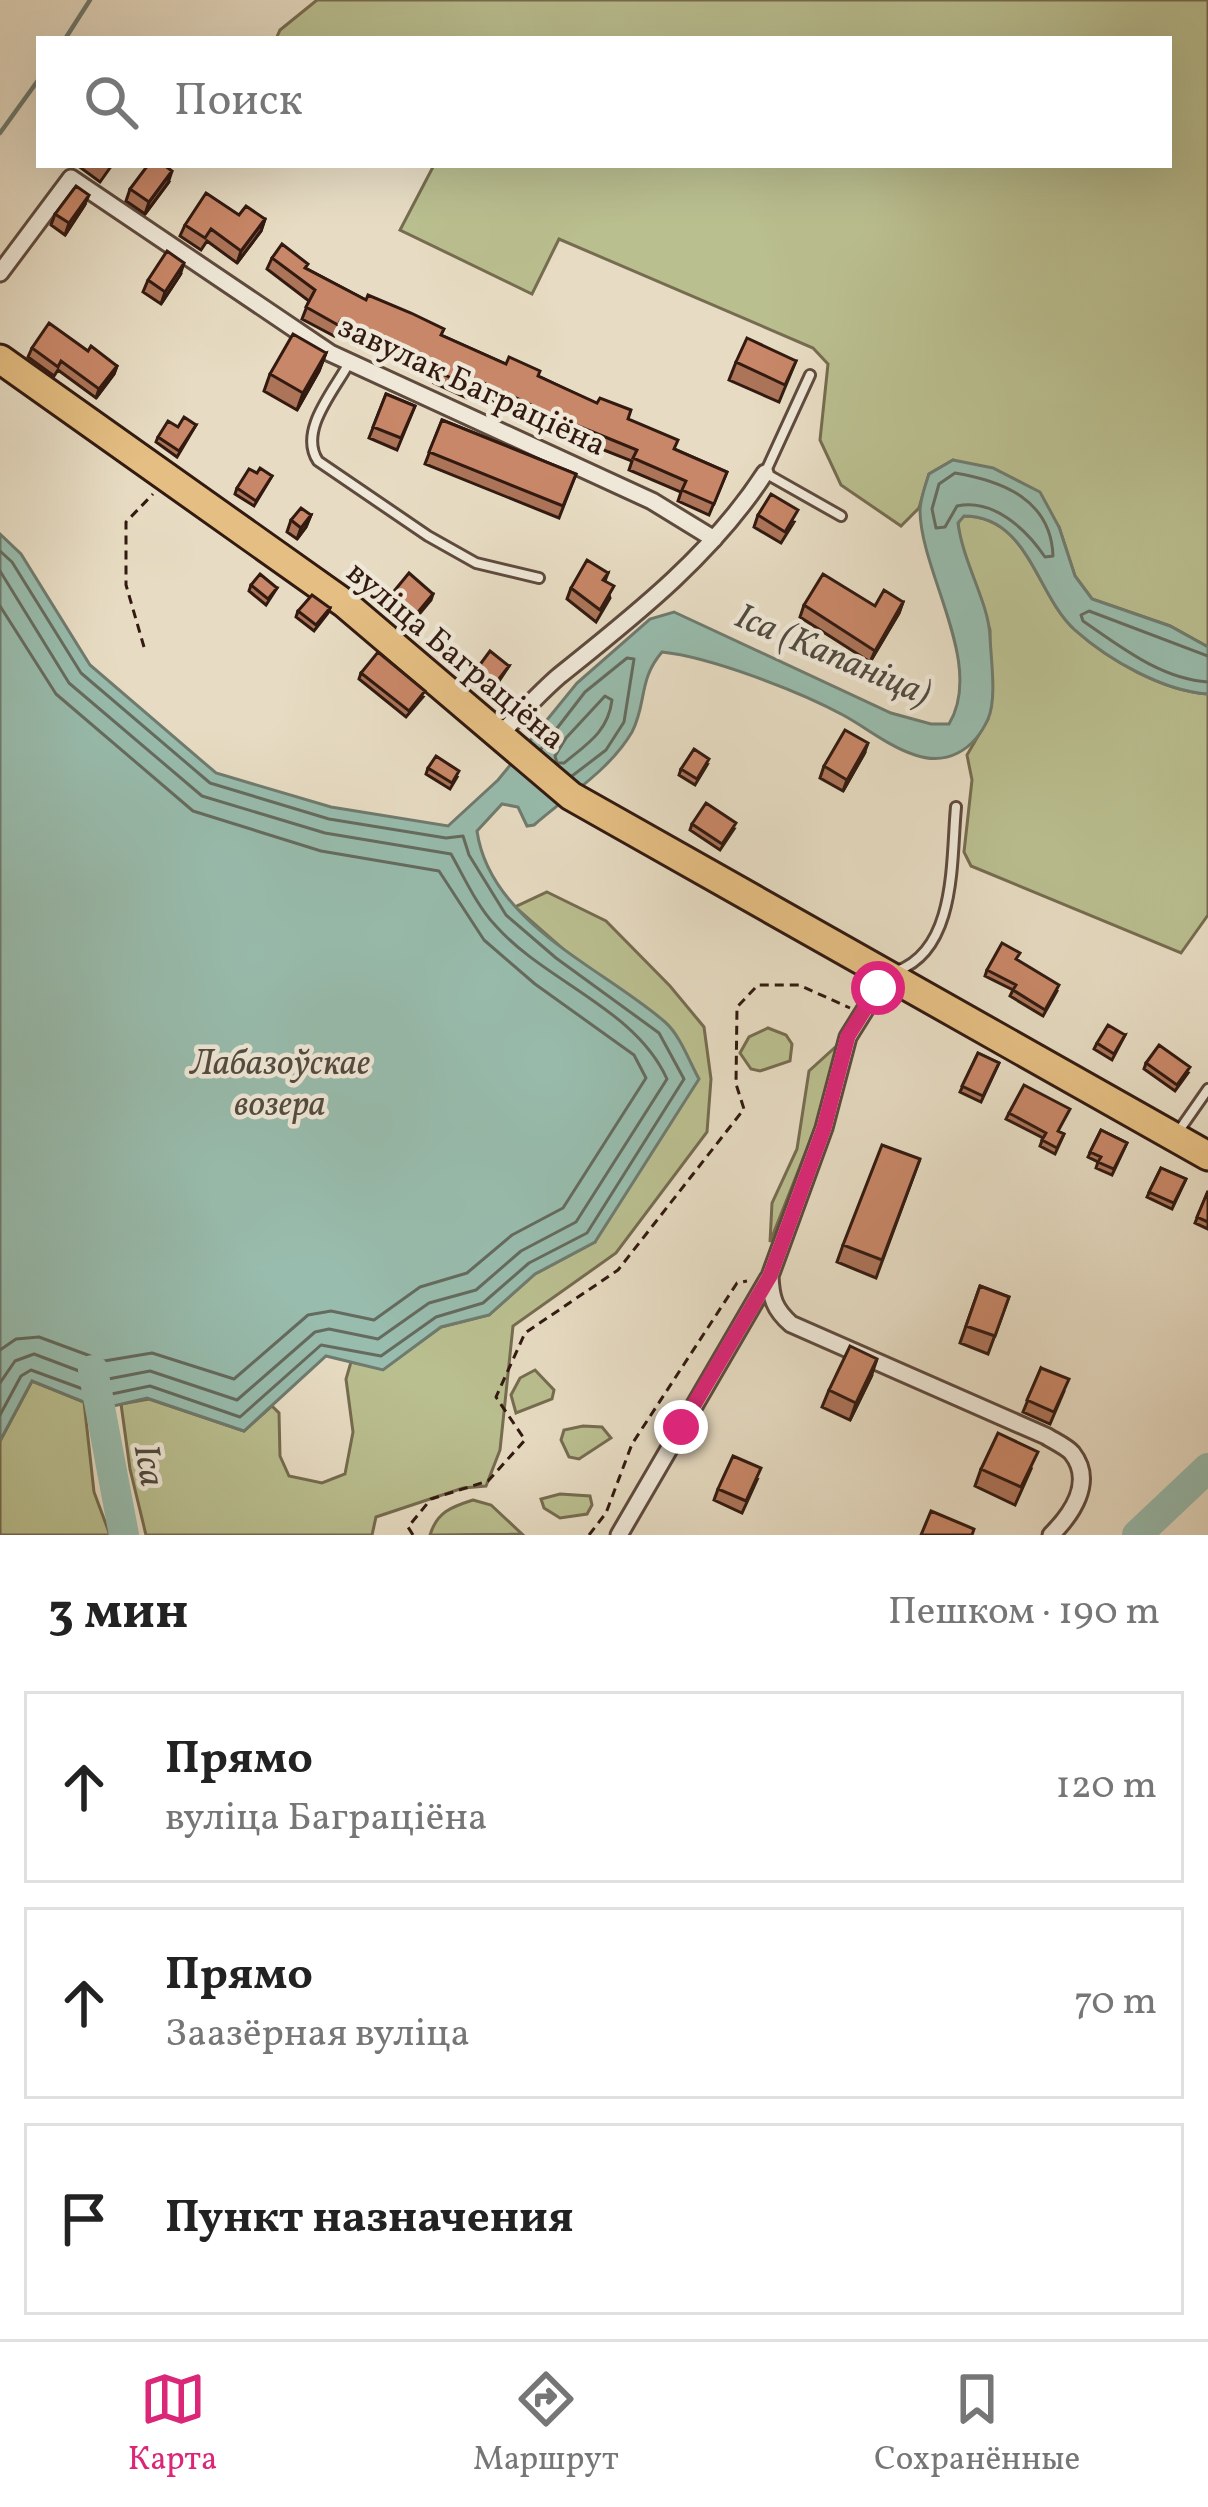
<!DOCTYPE html>
<html lang="ru">
<head>
<meta charset="utf-8">
<style>
	body { margin:0; font-family:Vollkorn,serif; background:#f6f6f6; color:#222 }
	.stop { position:absolute; width:36px; height:36px; margin:-27px; border:9px solid #db2777; border-radius:50%; background:#fff }
	.stop.end { background:#db2777; border-color:#fff; box-shadow:0 3px 12px #0008 }
	.list { margin:0; padding:0; list-style:none }
	h2 { display:flex; justify-content:space-between; align-items:center; height:156px; margin:0; padding:0 48px; font-size:51px }
	h2 small { font-size:39px; font-weight:400; color:#767676 }
	.list li { display:grid; grid-template-columns:78px 1fr auto; gap:36px; align-items:center; box-sizing:border-box; height:192px; margin:0 24px 24px; padding:0 24px; border:3px solid #e0e0e0; border-radius:0px }
	.list b { display:block; font-size:45px; white-space:nowrap }
	.list p { margin:0; font-size:39px; white-space:nowrap; color:#767676 }
	.list em { font-size:39px; font-style:normal; color:#767676 }
	.icon { flex:none; width:66px; height:66px; fill:none; stroke:currentColor; stroke-width:2; stroke-linecap:round; stroke-linejoin:round }
	.map { position:relative; flex:none; width:1208px; height:1535px; overflow:hidden }
	.search { position:absolute; background:#fff; box-shadow:0 12px 48px #0002; left:36px; right:36px; top:36px; height:132px; display:flex; align-items:center; gap:30px; box-sizing:border-box; padding:0 42px; border-radius:0px; color:#767676; font-size:45px }
	.sheet { height:804px; background:#fff }
	nav { display:flex; justify-content:space-around; align-items:center; box-sizing:border-box; height:168px; border-top:3px solid #e0e0e0; background:#fff; font-size:33px; color:#767676 }
	nav a { display:grid; justify-items:center; gap:6px }
	nav .on { color:#db2777 }
	.map>svg:first-child { display:block }
	.green { fill:#babf90; stroke:#766c50; stroke-width:3 }
	.water { fill:#98bcad; stroke:#6f7b6f; stroke-width:3 }
	.lines { fill:none; stroke-linecap:round; stroke-linejoin:round }
	.shore { stroke:#656b5f; stroke-width:3 }
	.stream { stroke:#6f7b6f; stroke-width:4.5 }
	.river { stroke:#98bcad; stroke-width:30 }
	.lane-casing { stroke:#5f4a3e; stroke-width:14 }
	.street-casing { stroke:#5f4a3e; stroke-width:21 }
	.highway-casing { stroke:#321a11; stroke-width:33 }
	.path { stroke:#321a11; stroke-width:3; stroke-dasharray:9 6; stroke-linecap:butt }
	.lane { stroke:#efe8d8; stroke-width:8 }
	.street { stroke:#efe8d8; stroke-width:15 }
	.highway { stroke:#e4be82; stroke-width:27 }
	.wall { fill:#ac7459; stroke:#321a11; stroke-width:3 }
	.shaded-wall { fill:#8c5e49; stroke:#321a11; stroke-width:3 }
	.building { fill:#c88768; stroke:#321a11; stroke-width:3 }
	.route { stroke:#db2777; stroke-width:15 }
	.labels { text-anchor:middle; stroke-width:9; stroke-linejoin:round; paint-order:stroke }
	.street-label { font-size:33px; fill:#321a11; stroke:#efe8d8 }
	.water-label { font-size:36px; font-style:italic; fill:#514b40; stroke:#efe8d8 }
</style>
</head>
<body>
<div class="map">
<svg width="1208" height="1535" viewBox="0 0 1208 1535">
	<rect width="100%" height="100%" fill="#e7dcc3"/>
	<filter id="stains"><feTurbulence type="fractalNoise" baseFrequency=".00167" numOctaves="4"/><feColorMatrix values="0 0 0 0 .2 0 0 0 0 .09 0 0 0 0 .02 0 0 0 .5 -.17"/></filter>
	<radialGradient id="worn" r=".72"><stop offset=".6" stop-color="#630" stop-opacity="0"/><stop offset="1" stop-color="#630" stop-opacity=".3"/></radialGradient>
	<path class="green" d="M317 0H1208V647L1170 626 1092 599 1075 576 1059 527 953 460 929 474 919 508 901 526 841 485 820 440 828 364 813 348 559 239 532 294 400 230 434 165H1169V39H276L280 30Z
		M963 516C1029 515 1036 595 1075 630 1108 660 1163 691 1208 694V915L1181 953 971 866 964 852 972 780 967 755 988 719 990 630 961 552 958 523Z
		M547 892 606 921 670 986 704 1027 711 1079 707 1132 616 1253 513 1326 500 1450 486 1486 463 1488 376 1517 372 1535H146L130 1469 121 1404 149 1399 244 1431 272 1406 279 1413 280 1456 289 1476 322 1483 345 1474 353 1432 346 1379 351 1362 383 1369 441 1327 489 1315 535 1274 595 1242 563 949 515 907Z
		M768 1028 786 1035 792 1044 790 1061 760 1071 751 1069 740 1053 749 1037Z
		M841 1042 816 1126 770 1242 772 1203 797 1149 809 1071Z
		M535 1370 554 1390 552 1399 516 1413 511 1395 520 1378Z
		M32 1381 84 1402 94 1492 110 1535H0V1441Z
		M583 1426 602 1427 611 1438 579 1459 569 1457 561 1440 564 1430Z
		M560 1494 590 1496 592 1505 587 1514 560 1518 544 1508 541 1499Z
		M473 1500 491 1505 522 1534 430 1535C437 1512 451 1507 473 1500Z"/>
	<path class="water" d="M953 460 993 468 1040 492 1059 527 1075 576 1092 599 1170 626 1208 647V694C1163 691 1109 660 1075 630 1036 595 1029 516 964 516L958 523C963 563 989 603 990 637 991 660 997 699 988 719 974 750 947 766 915 755 888 746 867 728 843 715 799 691 710 657 662 652 638 680 647 703 632 732 610 770 567 796 534 825L527 826 518 807 502 804 477 831C490 923 603 968 665 1022 680 1035 689 1061 699 1079L595 1242 535 1274 489 1315 441 1327 383 1370 326 1356 244 1431 147 1398 101 1409 32 1381 0 1441V534L21 554 90 665 216 773 331 807 448 826 498 780 577 683 650 619 674 612 891 713 931 724H949C985 664 921 574 920 511 920 500 925 486 929 474Z"/>
	<g class="lines">
		<path class="shore" d="M955 473C1003 481 1051 500 1053 556L1045 557C1026 529 993 498 957 506L945 527 936 528 932 509 939 484Z
			M0 551 12 562 81 673 210 783 329 819 446 838 463 836 469 855 506 915 556 958 659 1033 684 1079 587 1233 529 1263 483 1303 436 1317 381 1356 321 1345 240 1417 150 1386 102 1396 31 1370 21 1376 0 1415
			M0 571 69 683 202 796 325 833 451 854C464 877 477 906 495 925 545 982 635 1008 667 1079L576 1222 521 1251 476 1290 429 1303 378 1339 329 1329 315 1332 237 1400 150 1371 103 1380 34 1354 15 1361 0 1383
			M0 606 56 694 193 811 321 851 439 871 484 940 535 984 634 1055 646 1078 563 1208 512 1235 467 1273 420 1287 374 1320 331 1311 308 1315 234 1379 152 1353 104 1361 39 1337 16 1339 0 1350
			M1208 656 1089 611 1081 615 1083 621C1121 647 1161 679 1208 682
			M605 696 612 700C608 732 587 744 564 763H557L555 756 566 738Z
			M541 749 585 692 627 658 634 659 624 722 606 750 572 776"/>
		<path class="stream" d="M65 39 90 0
			M0 133 39 79"/>
		<path class="river" d="M93 1370 124 1535
			M1137 1535 1208 1468"/>
		<defs>
			<path id="lane" d="M349 363C334 391 298 431 318 461L428 536 476 563 539 578
				M810 375 765 473 841 516
				M897 971C957 949 951 860 956 807
				M1178 1132 1208 1089"/>
			<path id="street" d="M0 273 71 178 330 353 652 501 714 539
				M499 735C519 716 538 694 559 676 634 616 712 555 765 473
				M886 976 848 1037 824 1128 770 1276C771 1298 774 1309 791 1324L1046 1436C1054 1441 1067 1447 1072 1453 1095 1482 1071 1515 1051 1535
				M619 1535 768 1279"/>
			<path id="highway" d="M0 359 344 603 571 796 1208 1156"/>
		</defs>
		<use href="#lane" class="lane-casing"/>
		<use href="#street" class="street-casing"/>
		<use href="#highway" class="highway-casing"/>
		<path class="path" d="M144 647 126 585V522L153 494
			M413 1535 408 1527 431 1499 488 1481 525 1440 496 1397 525 1333 618 1270 744 1109 736 1084 737 1007 758 985H799L850 1008
			M589 1535 606 1513 632 1444 737 1283 747 1281"/>
		<use href="#lane" class="lane"/>
		<use href="#street" class="street"/>
		<use href="#highway" class="highway"/>
	</g>
	<path class="wall" d="M77 165H112L100 182Z
		M168 183 145 214 126 201 130 189Z
		M84 206 65 235 51 225 55 214Z
		M239 215 265 219 261 231 237 263 207 241 201 250 180 236 185 225Z
		M272 258 307 269 366 300 441 335 506 364 538 376 628 419 674 449 727 472 709 515 678 501 681 492 629 470 632 461 566 435 564 439 533 425 535 420 471 391 467 398 434 383 436 378 336 332 334 336 302 319 309 301 267 269Z
		M180 275 161 304 143 292 148 280Z
		M32 348 88 351 117 366 114 374 96 398 58 370 54 376 28 357Z
		M326 353 319 371 297 410 264 391 270 374Z
		M796 361 779 402 729 380 736 362Z
		M386 394 415 406 397 450 369 438Z
		M442 420 576 474 559 518 425 464Z
		M196 425 177 457 156 442 158 437 178 427Z
		M257 473 272 476 254 506 235 494 237 488Z
		M311 515 306 527 297 539 287 532 291 520Z
		M758 515 794 522 781 543 754 527Z
		M608 573 605 581 610 598 596 622 567 599 571 588Z
		M251 585 277 588 266 605 249 591Z
		M433 594 431 600 412 623 387 602 390 596Z
		M903 602 899 613 870 662 800 617 804 605 875 606Z
		M330 608 328 613 314 631 296 617 298 611Z
		M509 666 493 690 474 676 476 670Z
		M361 673 423 697 406 717 359 679Z
		M864 754 843 791 820 778 824 766Z
		M707 765 695 785 679 775 681 769Z
		M428 768 457 777 450 789 426 774Z
		M692 824 734 829 720 850 690 830Z
		M1017 960 1057 991 1043 1016 1010 996 1013 990 985 976 987 970Z
		M1125 1035 1112 1060 1094 1049 1097 1043Z
		M978 1053 999 1063 981 1102 960 1092Z
		M1146 1063 1188 1073 1175 1091 1144 1069Z
		M1009 1113 1064 1134 1055 1154 1040 1146 1043 1138 1006 1119Z
		M1101 1130 1127 1143 1112 1175 1096 1168 1098 1162 1088 1157Z
		M920 1159 876 1278 837 1262 843 1245Z
		M1161 1168 1186 1179 1172 1209 1147 1197Z
		M1208 1191V1229L1195 1223Z
		M980 1286 1009 1297 988 1354 960 1343Z
		M1041 1368 1064 1391 1050 1424 1023 1412Z
		M871 1377 850 1420 822 1407 829 1390Z
		M981 1469H1031L1015 1505 975 1486Z
		M757 1480 742 1513 714 1500 718 1489Z"/>
	<path class="shaded-wall" d="M172 171 168 183 145 214 149 202Z
		M89 195 84 206 65 235 69 223Z
		M265 219 261 231 237 263 241 251Z
		M184 263 180 275 161 304 165 292Z
		M326 353 319 371 297 410 303 393Z
		M117 366 114 374 96 398 99 389Z
		M311 515 306 527 297 539 301 528Z
		M903 602 899 613 870 662 875 651Z
		M868 743 864 754 843 791 847 780Z
		M877 1359 871 1377 850 1420 856 1403Z"/>
	<path class="building" d="M148 165H164L172 171 149 202 130 189Z
		M76 186 89 195 69 223 55 214Z
		M206 193 239 215 246 206 265 219 241 251 211 229 205 238 185 225Z
		M282 244 308 264 305 268 366 300 368 295 411 313 444 329 441 335 506 364 509 357 540 371 538 376 597 403 600 398 631 410 628 419 678 440 674 449 727 472 714 504 682 490 686 481 633 458 637 450 571 423 569 427 538 414 540 409 475 379 472 387 438 372 441 366 341 320 338 325 306 307 315 290 272 258Z
		M167 251 184 263 165 292 148 280Z
		M49 323 88 351 91 346 117 366 99 389 61 361 58 367 32 348Z
		M293 334 326 353 303 393 270 374Z
		M747 338 796 361 785 385 736 362Z
		M386 394 415 406 401 438 373 427Z
		M184 417 196 425 179 451 158 437 168 421 178 427Z
		M442 420 576 474 563 506 429 452Z
		M260 468 272 476 256 501 237 488 249 469 257 473Z
		M771 494 798 510 785 532 758 515Z
		M301 508 311 515 301 528 291 520Z
		M587 560 608 573 603 580 614 586 600 610 571 588Z
		M409 573 433 594 414 617 390 596Z
		M260 574 277 588 268 599 251 585Z
		M823 574 875 606 884 590 903 602 875 651 804 605Z
		M312 595 330 608 316 625 298 611Z
		M490 651 509 666 495 684 476 670Z
		M378 652 425 691 409 711 361 673Z
		M845 730 868 743 847 780 824 766Z
		M694 749 709 759 697 779 681 769Z
		M436 756 459 771 452 783 428 768Z
		M706 803 736 823 722 844 692 824Z
		M1002 943 1020 953 1016 959 1059 985 1045 1010 1013 990 1016 985 987 970Z
		M1108 1025 1125 1035 1114 1054 1097 1043Z
		M1159 1045 1190 1067 1177 1085 1146 1063Z
		M978 1053 999 1063 983 1096 962 1086Z
		M1024 1085 1070 1109 1058 1131 1064 1134 1057 1148 1042 1140 1046 1133 1009 1113Z
		M1101 1130 1127 1143 1114 1169 1098 1162 1101 1157 1090 1152Z
		M882 1145 920 1159 882 1260 843 1245Z
		M1161 1168 1186 1179 1174 1203 1149 1192Z
		M1208 1191V1222L1197 1217Z
		M980 1286 1009 1297 995 1336 966 1326Z
		M850 1346 877 1359 856 1403 829 1390Z
		M1041 1368 1069 1379 1054 1412 1027 1400Z
		M998 1433 1038 1452 1021 1487 981 1469Z
		M733 1456 761 1468 746 1501 718 1489Z
		M931 1511 974 1529 972 1535H921Z"/>
	<g class="lines">
		<path class="route" d="M681 1427 770 1276 824 1128 848 1036 878 988"/>
	</g>
	<g class="labels">
		<g class="street-label">
			<text transform="translate(473 384) rotate(25)" y="12">завулак Баграціёна</text>
			<text transform="translate(457 654) rotate(40)" y="12">вуліца Баграціёна</text>
		</g>
		<g class="water-label">
			<text transform="translate(834 653) rotate(23)" y="13">Іса (Капаніца)</text>
			<text x="280" y="1074">Лабазоўскае<tspan x="280" dy="41">возера</tspan></text>
			<text transform="translate(151 1465) rotate(80)" y="13">Іса</text>
		</g>
	</g>
	<rect width="100%" height="100%" filter="url(#stains)"/>
	<rect width="100%" height="100%" fill="url(#worn)"/>
</svg>
<div class="stop" style="left:878px;top:988px"></div>
<div class="stop end" style="left:681px;top:1427px"></div>
<div class="search"><svg class="icon" aria-label="search" viewBox="0 0 24 24"><circle cx="10" cy="10" r="6"/><path d="M15 15l6 6"/></svg>Поиск</div>
</div>
<section class="sheet">
<h2>3 мин<small>Пешком · 190 m</small></h2>
<ul class="list">
<li><svg class="icon" aria-label="ahead" viewBox="0 0 24 24"><path d="M12 20V5M6 11l6-6 6 6"/></svg><div><b>Прямо</b><p>вуліца Баграціёна</p></div><em>120 m</em></li>
<li><svg class="icon" aria-label="ahead" viewBox="0 0 24 24"><path d="M12 20V5M6 11l6-6 6 6"/></svg><div><b>Прямо</b><p>Заазёрная вуліца</p></div><em>70 m</em></li>
<li><svg class="icon" aria-label="arrive" viewBox="0 0 24 24"><path d="M6 21V4h12l-3 4 3 4H6"/></svg><div><b>Пункт назначения</b></div></li>
</ul>
</section>
<nav>
<a class="on"><svg class="icon" aria-label="map" viewBox="0 0 24 24"><path d="M3 6l6-2 6 2 6-2v14l-6 2-6-2-6 2zM9 4v14M15 6v14"/></svg>Карта</a>
<a><svg class="icon" aria-label="directions" viewBox="0 0 24 24"><path d="M12 3l9 9-9 9-9-9zM9 14v-3h6M13 9l2 2-2 2"/></svg>Маршрут</a>
<a><svg class="icon" aria-label="saved" viewBox="0 0 24 24"><path d="M7 4h10v16l-5-4-5 4z"/></svg>Сохранённые</a>
</nav>
</body>
</html>
